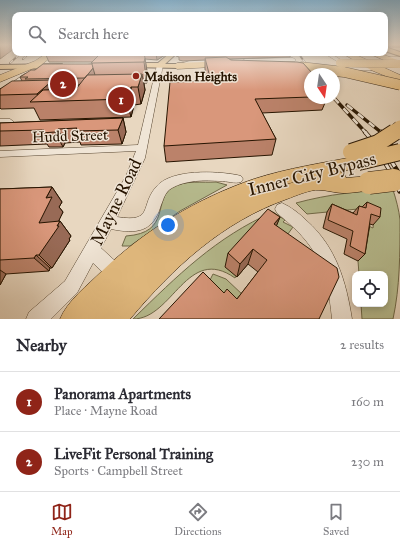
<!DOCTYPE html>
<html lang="en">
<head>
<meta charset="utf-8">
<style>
	body { margin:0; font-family:"IM FELL Great Primer",serif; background:#f2f2f3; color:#2b2b33 }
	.controls { position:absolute; right:12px; bottom:12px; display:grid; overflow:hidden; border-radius:8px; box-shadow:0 2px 6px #0003 }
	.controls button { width:36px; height:36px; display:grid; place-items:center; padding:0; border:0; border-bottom:1px solid #e1e1e2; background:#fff; color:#2b2b33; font:20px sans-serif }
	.compass { position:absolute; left:304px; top:68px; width:36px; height:36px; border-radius:50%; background:#fff; box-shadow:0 2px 6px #0003; rotate:167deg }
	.you { position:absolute; left:168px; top:225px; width:14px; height:14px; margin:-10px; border:3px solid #fff; border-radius:50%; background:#1a73e8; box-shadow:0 0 0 6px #1a73e833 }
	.badge { display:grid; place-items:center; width:26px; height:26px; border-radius:50%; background:#8f2418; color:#fff; font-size:13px; font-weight:700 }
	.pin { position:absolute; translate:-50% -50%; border:2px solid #fff; box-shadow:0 1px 4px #0006 }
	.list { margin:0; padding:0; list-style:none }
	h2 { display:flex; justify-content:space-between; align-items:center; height:52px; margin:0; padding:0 16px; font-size:17px }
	h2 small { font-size:13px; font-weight:400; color:#7c7c81 }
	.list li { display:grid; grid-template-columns:26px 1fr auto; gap:12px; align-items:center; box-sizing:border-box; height:60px; padding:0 16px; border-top:1px solid #e1e1e2 }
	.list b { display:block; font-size:15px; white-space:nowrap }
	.list p { margin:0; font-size:13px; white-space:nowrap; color:#7c7c81 }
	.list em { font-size:13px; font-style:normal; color:#7c7c81 }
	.icon { flex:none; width:22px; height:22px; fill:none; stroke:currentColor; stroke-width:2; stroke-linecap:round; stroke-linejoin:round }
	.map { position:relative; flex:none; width:400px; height:319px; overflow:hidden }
	.search { position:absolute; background:#fff; box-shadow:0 2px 6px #0003; left:12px; right:12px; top:12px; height:44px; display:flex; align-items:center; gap:10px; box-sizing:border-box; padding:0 14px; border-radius:8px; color:#7c7c81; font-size:15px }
	.sheet { height:172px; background:#fff }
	nav { display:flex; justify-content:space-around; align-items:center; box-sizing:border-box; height:56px; border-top:1px solid #e1e1e2; background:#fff; font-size:11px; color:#7c7c81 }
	nav a { display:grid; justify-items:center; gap:2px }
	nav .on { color:#8f2418 }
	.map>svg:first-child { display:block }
	.green { fill:#b8be91; stroke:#6f6948 }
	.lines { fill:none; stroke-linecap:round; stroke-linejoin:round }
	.minor-casing { stroke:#564530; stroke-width:1 }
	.major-casing { stroke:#261400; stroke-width:2 }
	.highway-casing { stroke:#261400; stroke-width:1 }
	.minor { fill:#f0e5d6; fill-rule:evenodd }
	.major { fill:#e4bc80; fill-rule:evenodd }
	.highway { fill:#e4bc80; fill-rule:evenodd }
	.rail-far4-casing { stroke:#261400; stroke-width:2 }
	.rail-far3-casing { stroke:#261400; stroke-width:3 }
	.rail-far2-casing { stroke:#261400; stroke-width:3.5 }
	.rail-far1-casing { stroke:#261400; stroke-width:4.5 }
	.rail-casing { stroke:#261400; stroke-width:5.5 }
	.rail-far4 { stroke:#f0e5d6; stroke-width:1.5; stroke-dasharray:4; stroke-linecap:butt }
	.rail-far3 { stroke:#f0e5d6; stroke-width:2; stroke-dasharray:5.5; stroke-linecap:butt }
	.rail-far2 { stroke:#f0e5d6; stroke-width:2.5; stroke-dasharray:7; stroke-linecap:butt }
	.rail-far1 { stroke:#f0e5d6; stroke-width:3; stroke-dasharray:9; stroke-linecap:butt }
	.rail { stroke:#f0e5d6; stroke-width:4; stroke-dasharray:12; stroke-linecap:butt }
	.highway-bridge-far4-casing { stroke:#261400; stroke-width:8; stroke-linecap:butt }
	.highway-bridge-far3-casing { stroke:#261400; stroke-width:11; stroke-linecap:butt }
	.highway-bridge-far2-casing { stroke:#261400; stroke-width:14; stroke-linecap:butt }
	.highway-bridge-far1-casing { stroke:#261400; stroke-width:18; stroke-linecap:butt }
	.highway-bridge-casing { stroke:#261400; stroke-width:23; stroke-linecap:butt }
	.highway-bridge-far4 { stroke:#e4bc80; stroke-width:8 }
	.highway-bridge-far3 { stroke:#e4bc80; stroke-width:10 }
	.highway-bridge-far2 { stroke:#e4bc80; stroke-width:13 }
	.highway-bridge-far1 { stroke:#e4bc80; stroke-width:16 }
	.highway-bridge { stroke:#e4bc80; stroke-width:22 }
	.wall { fill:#bb826a; stroke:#261400; fill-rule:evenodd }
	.shaded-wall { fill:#986a56; stroke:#261400 }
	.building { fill:#d9977b; stroke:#261400 }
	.poi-dot { fill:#8f2418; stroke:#f0e5d6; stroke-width:1.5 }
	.labels { text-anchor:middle; stroke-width:3; stroke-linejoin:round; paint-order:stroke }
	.far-poi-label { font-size:13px; font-weight:bold; fill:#261400; stroke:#f0e5d6; text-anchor:start }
	.street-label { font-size:15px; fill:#261400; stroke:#f0e5d6 }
	.near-street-label { font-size:18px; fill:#261400; stroke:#f0e5d6 }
</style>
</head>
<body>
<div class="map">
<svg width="400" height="319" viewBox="0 0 400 319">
	<rect width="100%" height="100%" fill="#e8d7c0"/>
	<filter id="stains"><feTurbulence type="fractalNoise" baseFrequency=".005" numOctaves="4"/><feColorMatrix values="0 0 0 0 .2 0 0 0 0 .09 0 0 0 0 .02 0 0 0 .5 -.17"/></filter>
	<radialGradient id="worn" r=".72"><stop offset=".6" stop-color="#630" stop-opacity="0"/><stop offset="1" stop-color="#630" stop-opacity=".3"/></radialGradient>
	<path class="green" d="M216 182 227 185 180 211 130 246H122L126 236C172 233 152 199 173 187 185 180 203 183 216 182Z
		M393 190C396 199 399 210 400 220 400 253 400 287 393 319H362L361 304H385V274H359L358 261 364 224 373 228 375 211 368 208 307 214 296 203C329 194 359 191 393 190Z
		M273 212 285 220 283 222 293 227 285 238 267 226 235 278C187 244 173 319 133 319 177 276 216 237 273 212Z
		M213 274 226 279 244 296 240 303 206 288Z"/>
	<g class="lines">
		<defs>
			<path id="minor" d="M324 53H330L352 67 374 66 377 68 374 70H355L361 78 356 79 349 71 342 69 346 67Z
				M388 57H400V61L386 60V58Z
				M293 58 296 60 295 61 245 63 242 61 245 59Z
				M192 60H212L215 62 212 64H192L178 68 175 66Z
				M160 63 163 65 145 158 117 217C155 223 139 205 157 186 172 169 216 171 237 175L241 176 243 179 241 182C235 184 227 181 220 181 205 180 186 180 172 188 165 192 164 198 161 205 153 233 136 234 111 229L101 248 124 269 127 275 124 281 118 284 112 281 93 263 77 293 51 319H26L29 312 65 281 126 176 136 151 0 157V151L138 145 157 65Z
				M25 74 30 75 0 96V91Z
				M90 86 93 88 92 89 42 91 39 89 42 87Z
				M0 119H10L14 122 10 125H0Z
				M282 203C291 207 300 214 307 221 336 247 346 281 352 319H332C327 268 318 246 277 213L275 209 277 205Z"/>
			<path id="major" d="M385 47 400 52V56L385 51Z
				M170 53H177L165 64H180V68L128 67 124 65 128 63H158Z
				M59 64H62V68L0 69V65Z"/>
			<path id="highway" d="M47 53H56L41 65 0 82V75L35 61Z
				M342 53H352L400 75V82L371 70Z
				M368 53H379L400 61V67Z
				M227 61 230 62 231 64 230 66 177 69 173 66 177 63Z
				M358 156 364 158 367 162 364 166 339 172 344 173 346 178 369 176 376 178 379 183 376 188C366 191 353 193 343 193 335 193 327 190 319 190 311 189 295 196 287 199 222 222 174 267 130 319H60C68 300 87 286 102 271 145 230 198 198 254 179 288 168 323 163 358 156ZM301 180 256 194 276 187Z"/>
		</defs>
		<use href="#minor" class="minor-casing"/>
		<use href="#major" class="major-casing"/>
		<use href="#highway" class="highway-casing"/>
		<use href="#minor" class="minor"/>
		<use href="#major" class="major"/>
		<use href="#highway" class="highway"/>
		<defs>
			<path id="rail-far4" d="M298 53 309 68
				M23 59 29 53
				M10 63 21 53"/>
			<path id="rail-far3" d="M308 67 314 74"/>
			<path id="rail-far2" d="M334 98 366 133
				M347 105 382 133"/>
			<path id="rail-far1" d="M365 132 371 139 396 181
				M381 132 400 157
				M390 159 400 175"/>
			<path id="rail" d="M395 180 400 191"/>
		</defs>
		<use href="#rail-far4" class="rail-far4-casing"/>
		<use href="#rail-far3" class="rail-far3-casing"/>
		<use href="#rail-far2" class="rail-far2-casing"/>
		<use href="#rail-far1" class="rail-far1-casing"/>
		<use href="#rail" class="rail-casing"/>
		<use href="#rail-far4" class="rail-far4"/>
		<use href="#rail-far3" class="rail-far3"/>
		<use href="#rail-far2" class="rail-far2"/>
		<use href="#rail-far1" class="rail-far1"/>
		<use href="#rail" class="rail"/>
		<defs>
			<path id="highway-bridge-far4" d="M340 63 400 64
				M284 65 308 68"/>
			<path id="highway-bridge-far3" d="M300 67 344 72 400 85"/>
			<path id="highway-bridge-far2" d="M393 133 400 127"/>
			<path id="highway-bridge-far1" d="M351 152 378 143 395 132
				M358 162 400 152
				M387 181 400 179"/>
			<path id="highway-bridge" d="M369 183 394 180"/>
		</defs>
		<use href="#highway-bridge-far4" class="highway-bridge-far4-casing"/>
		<use href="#highway-bridge-far3" class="highway-bridge-far3-casing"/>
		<use href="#highway-bridge-far2" class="highway-bridge-far2-casing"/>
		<use href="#highway-bridge-far1" class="highway-bridge-far1-casing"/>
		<use href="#highway-bridge" class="highway-bridge-casing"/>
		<use href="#highway-bridge-far4" class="highway-bridge-far4"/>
		<use href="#highway-bridge-far3" class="highway-bridge-far3"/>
		<use href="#highway-bridge-far2" class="highway-bridge-far2"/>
		<use href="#highway-bridge-far1" class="highway-bridge-far1"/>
		<use href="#highway-bridge" class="highway-bridge"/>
	</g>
	<path class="wall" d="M385 45H400V47H390L386 46 385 47Z
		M45 53H168L157 60 145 59 148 78 147 83H144L145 90 141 104 134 105 131 117 40 120 34 108 1 109 0 108V89L22 81 20 77 35 70 92 64 93 62H49ZM55 85H80L76 89 57 90Z
		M176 53H291L290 57 229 59 231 60 310 74V98H327L322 110 262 113 276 139 272 155 166 162 164 146 207 81 205 69V60L183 61 179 60V57L176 56Z
		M123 118 126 132 122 144 81 145 80 142 65 143 63 147H49L47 144 0 146V123Z
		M52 187 62 202 59 207 63 212 58 221H60L71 236 69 239 70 240 52 268H50L49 271 6 274 0 285V189Z
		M367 202 380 217 373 225 370 224 365 254 358 261 344 254 347 239 323 228 327 212 332 204 353 213 359 206 362 207Z
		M280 217 276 226 319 319H159L224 293 237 299 258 272 248 264 237 277 225 267 228 253Z"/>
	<path class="shaded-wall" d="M1 45H15V48L0 59V46Z
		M156 53H168L157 60Z
		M145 58 148 78 147 83 144 62Z
		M93 68 95 75 87 85 85 78Z
		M142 74 145 90 141 104 138 87Z
		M53 80 58 92 41 101 37 94Z
		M131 87 134 105 131 117 126 99Z
		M123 118 126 132 122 144 118 130Z
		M58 129 65 143 63 147 55 132Z
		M52 187 62 202 59 207 63 212 51 237 39 223 46 198Z
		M280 217 274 232V224Z
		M60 221 71 236 69 239 70 240 52 268 39 255Z
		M253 249 248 264 237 277 240 264Z
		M36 255 50 268 49 271 34 258Z
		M0 270 6 274 0 285Z"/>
	<path class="building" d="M101 53H144L145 58 144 62 91 63Z
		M226 57 231 60 297 62 303 63 313 74H310V97L255 99 276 139 164 146 170 82 211 81 205 58Z
		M43 64H92L93 68 85 78 25 79 28 77H20L31 70H35Z
		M142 74 138 87H131L126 99 30 102 43 90 76 89 87 75Z
		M53 80 37 94 0 95V89L12 81Z
		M123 118 118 130 75 131 77 128 58 129 55 132 41 133 44 130 0 131V123Z
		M52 187 46 198 52 197 39 223 60 221 57 226H59L39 255H36L34 258 0 260V189Z
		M367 202 381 208 380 217 371 214 365 254 350 246 353 231 328 220 332 204 357 215 359 206 366 208Z
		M268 209 280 217 274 224 337 268 339 277 319 319H159L203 272 224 293 227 289 237 299 267 260 253 249 240 264 228 253Z"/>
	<linearGradient id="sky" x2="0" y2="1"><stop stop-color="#87b6d4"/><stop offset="0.5" stop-color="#f5ede3"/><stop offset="1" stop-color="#f5ede3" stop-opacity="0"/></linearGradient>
	<rect width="400" height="90" fill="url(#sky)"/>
	<circle class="poi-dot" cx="136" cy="76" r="4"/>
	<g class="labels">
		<g class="far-poi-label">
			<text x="144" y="81">Madison Heights</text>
		</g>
		<g class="street-label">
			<text transform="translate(70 136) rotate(-2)" y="5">Hudd Street</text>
		</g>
		<g class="near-street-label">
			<text transform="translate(312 174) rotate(-14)" y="6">Inner City Bypass</text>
			<text transform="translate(116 202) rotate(-64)" y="6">Mayne Road</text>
		</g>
	</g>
	<rect width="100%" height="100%" filter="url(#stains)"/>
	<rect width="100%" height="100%" fill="url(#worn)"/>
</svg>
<div class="controls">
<button><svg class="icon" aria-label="locate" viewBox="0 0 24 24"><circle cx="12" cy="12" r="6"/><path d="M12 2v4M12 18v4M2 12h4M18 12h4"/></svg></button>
</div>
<svg class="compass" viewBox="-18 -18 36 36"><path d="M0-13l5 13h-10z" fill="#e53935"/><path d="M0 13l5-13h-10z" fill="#7c7c81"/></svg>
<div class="you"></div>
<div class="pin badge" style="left:121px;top:100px">1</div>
<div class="pin badge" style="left:63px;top:84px">2</div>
<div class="search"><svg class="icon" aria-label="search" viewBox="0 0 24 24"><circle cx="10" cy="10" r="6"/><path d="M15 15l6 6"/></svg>Search here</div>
</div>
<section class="sheet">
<h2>Nearby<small>2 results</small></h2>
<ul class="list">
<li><span class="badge">1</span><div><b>Panorama Apartments</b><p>Place · Mayne Road</p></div><em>160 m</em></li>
<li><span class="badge">2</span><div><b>LiveFit Personal Training</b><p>Sports · Campbell Street</p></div><em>230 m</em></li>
</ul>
</section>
<nav>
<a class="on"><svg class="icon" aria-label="map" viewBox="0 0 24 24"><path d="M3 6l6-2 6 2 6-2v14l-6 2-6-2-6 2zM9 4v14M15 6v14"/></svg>Map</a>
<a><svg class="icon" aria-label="directions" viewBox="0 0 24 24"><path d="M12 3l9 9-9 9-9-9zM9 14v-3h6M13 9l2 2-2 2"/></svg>Directions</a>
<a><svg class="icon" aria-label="saved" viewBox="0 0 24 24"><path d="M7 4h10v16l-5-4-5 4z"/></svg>Saved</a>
</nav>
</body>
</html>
